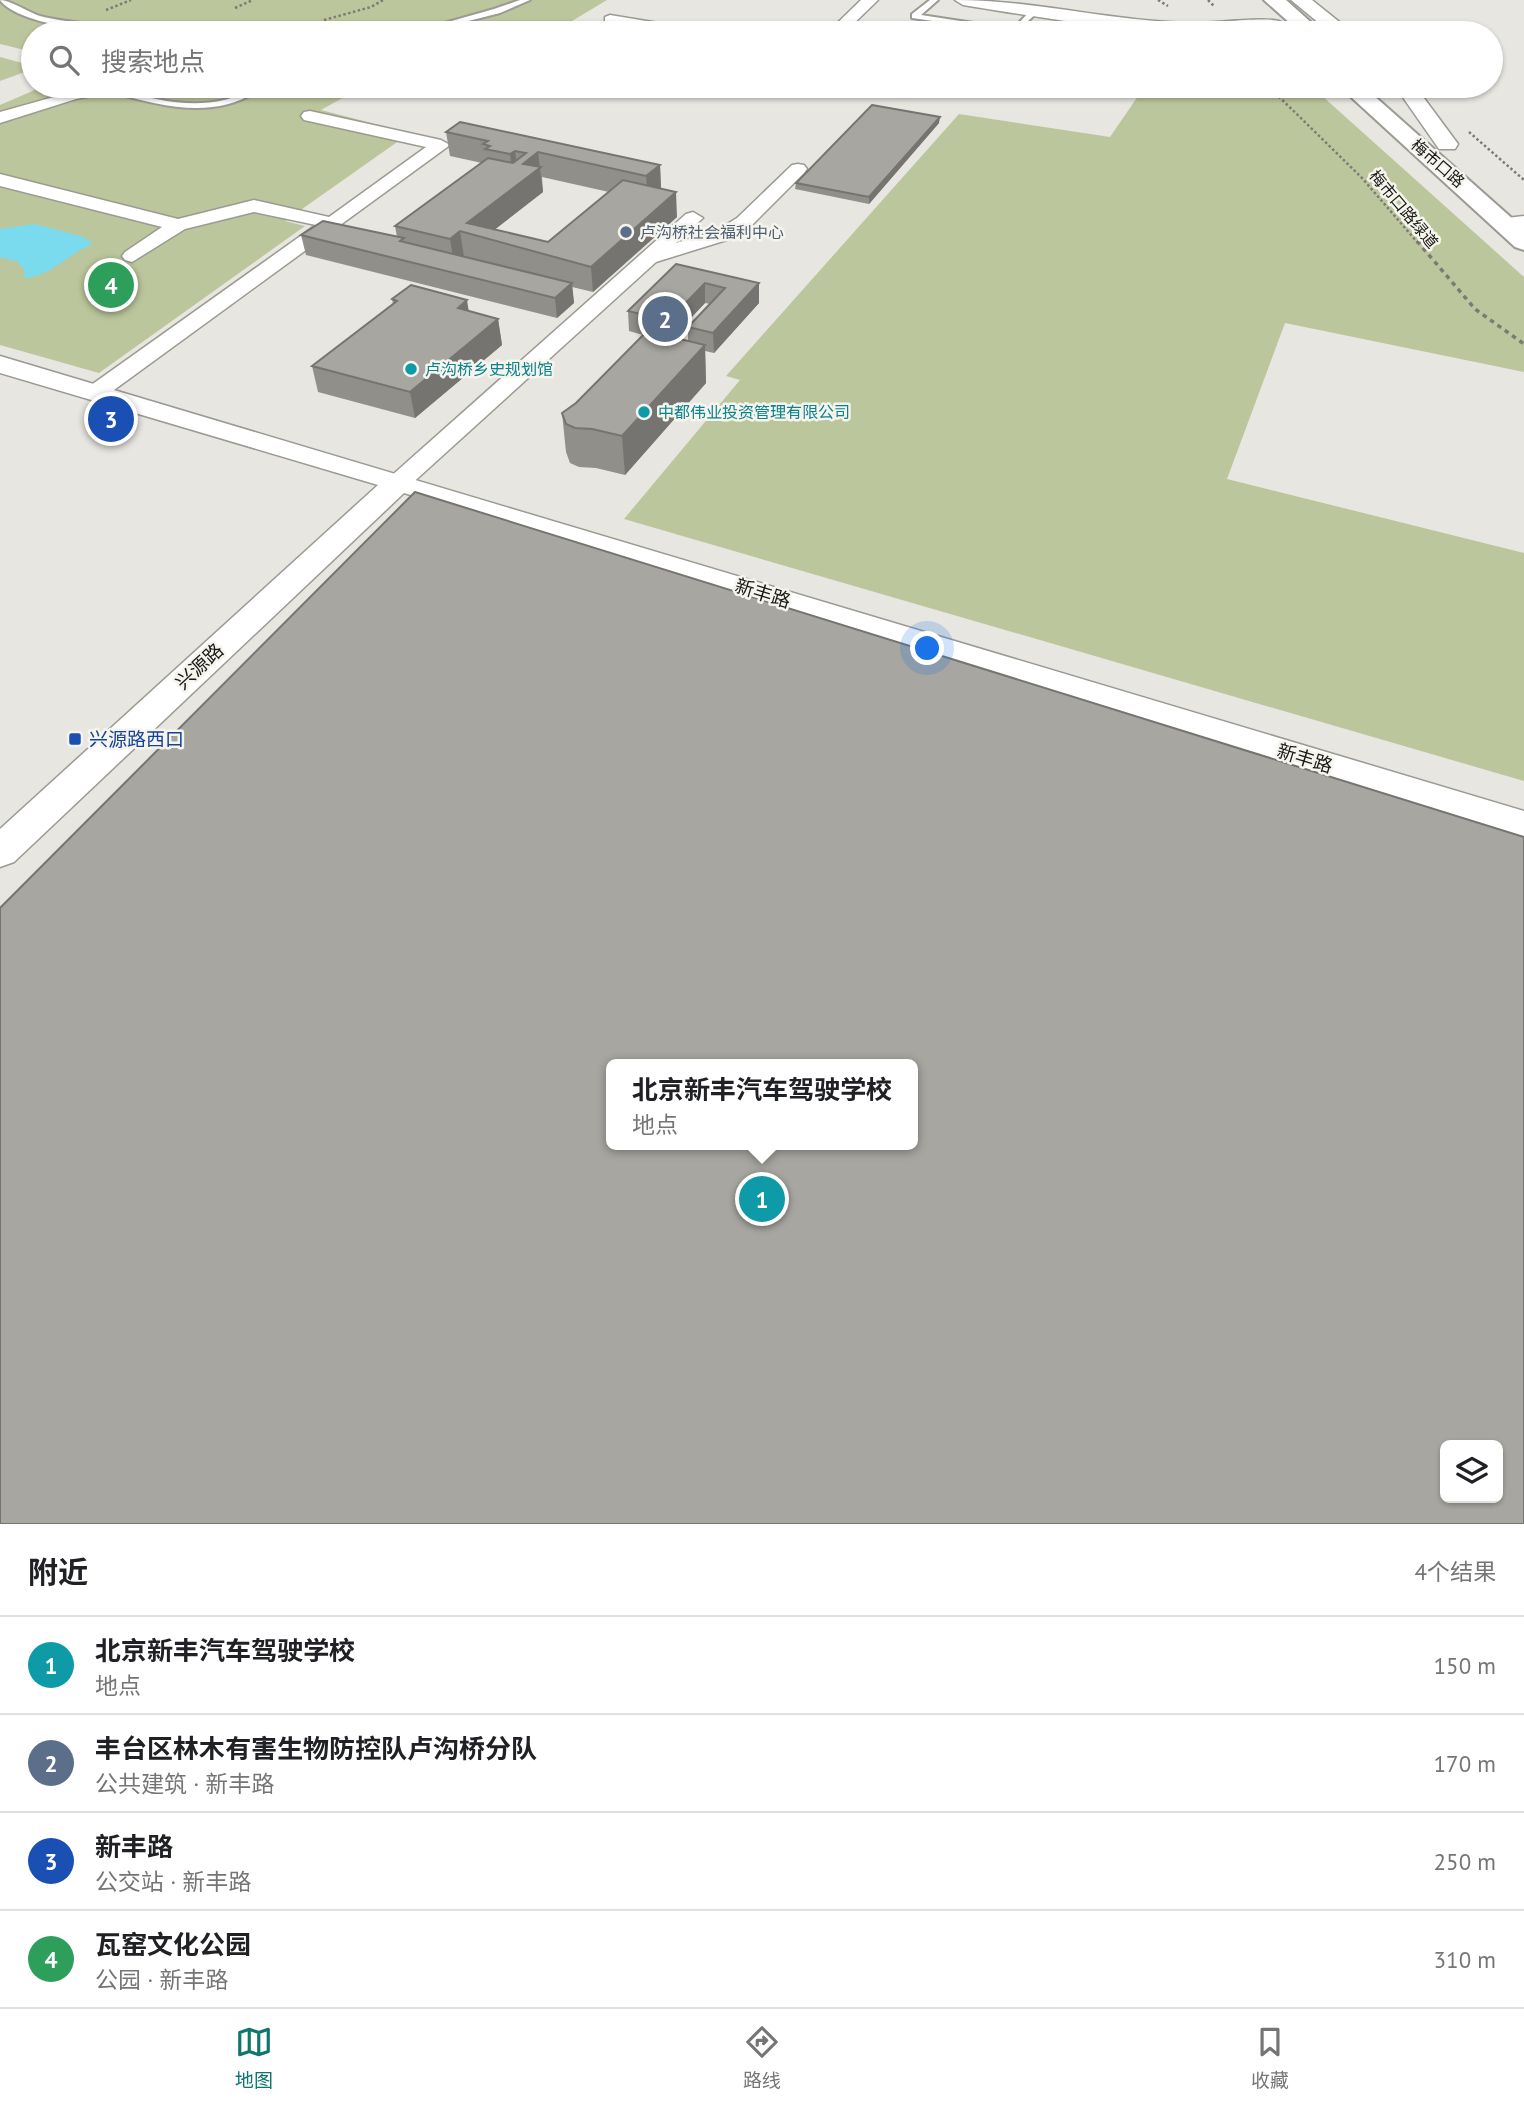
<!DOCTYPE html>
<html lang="zh">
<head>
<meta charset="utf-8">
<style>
	body { margin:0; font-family:"PT Sans","Noto Sans SC",sans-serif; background:#f2f2f2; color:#202124 }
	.controls { position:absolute; right:21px; bottom:21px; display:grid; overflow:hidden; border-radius:10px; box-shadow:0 2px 5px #0004 }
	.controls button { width:63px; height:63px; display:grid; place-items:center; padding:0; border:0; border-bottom:2px solid #e0e0e0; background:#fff; color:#202124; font:35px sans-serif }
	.you { position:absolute; left:928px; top:649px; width:24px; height:24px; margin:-18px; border:5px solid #fff; border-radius:50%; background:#1a73e8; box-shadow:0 0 0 10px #1a73e833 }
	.badge { display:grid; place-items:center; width:46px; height:46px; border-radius:50%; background:#0f766e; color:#fff; font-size:23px; font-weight:700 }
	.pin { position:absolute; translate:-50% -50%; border:4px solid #fff; box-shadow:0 2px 7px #0006 }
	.popup { position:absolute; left:606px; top:1059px; width:312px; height:91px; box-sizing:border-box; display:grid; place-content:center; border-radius:10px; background:#fff; filter:drop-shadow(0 2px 5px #0005); font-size:23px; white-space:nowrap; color:#757577 }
	.popup b { font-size:26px; color:#202124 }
	.popup::after { content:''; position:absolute; left:50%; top:100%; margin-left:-14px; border:14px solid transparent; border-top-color:#fff }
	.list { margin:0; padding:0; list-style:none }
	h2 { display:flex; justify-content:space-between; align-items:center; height:91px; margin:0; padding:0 28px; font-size:30px }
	h2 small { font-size:23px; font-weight:400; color:#757577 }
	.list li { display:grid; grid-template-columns:46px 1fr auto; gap:21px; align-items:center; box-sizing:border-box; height:98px; padding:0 28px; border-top:2px solid #e0e0e0 }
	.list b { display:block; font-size:26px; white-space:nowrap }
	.list p { margin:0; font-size:23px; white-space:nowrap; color:#757577 }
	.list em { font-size:23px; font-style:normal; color:#757577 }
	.icon { flex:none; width:38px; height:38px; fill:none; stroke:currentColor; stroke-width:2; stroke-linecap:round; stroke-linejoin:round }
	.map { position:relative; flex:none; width:1524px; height:1524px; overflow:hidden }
	.search { position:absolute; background:#fff; box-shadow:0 2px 5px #0004; left:21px; right:21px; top:21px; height:77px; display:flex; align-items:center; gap:18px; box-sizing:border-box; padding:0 24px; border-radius:38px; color:#757577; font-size:26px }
	.sheet { height:483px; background:#fff }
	nav { display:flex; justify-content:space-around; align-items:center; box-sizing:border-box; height:98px; border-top:2px solid #e0e0e0; background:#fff; font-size:19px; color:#757577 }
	nav a { display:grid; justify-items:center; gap:4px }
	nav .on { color:#0f766e }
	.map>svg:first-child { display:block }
	.green { fill:#bcc69c }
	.water { fill:#7adaee }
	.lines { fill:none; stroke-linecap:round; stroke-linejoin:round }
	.service-casing { stroke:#9b9a93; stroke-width:4 }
	.minor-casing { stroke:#9b9a93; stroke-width:3 }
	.tertiary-casing { stroke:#9b9a93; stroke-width:3 }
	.primary-casing { stroke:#9b9a93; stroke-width:4 }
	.path-far1 { stroke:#7b7a75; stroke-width:2.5; stroke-dasharray:2.5 2.5; stroke-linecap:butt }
	.path { stroke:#7b7a75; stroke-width:3.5; stroke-dasharray:4.5 4.5; stroke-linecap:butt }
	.service { fill:#fff; fill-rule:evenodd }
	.minor { fill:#fff; fill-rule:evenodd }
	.tertiary { fill:#fff; fill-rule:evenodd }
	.primary { fill:#fff; fill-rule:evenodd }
	.wall { fill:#908f8a; fill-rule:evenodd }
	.shaded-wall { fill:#757470 }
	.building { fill:#a7a6a0; stroke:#757470; stroke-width:2; fill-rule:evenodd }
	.service-dot { fill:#5c6f8a; stroke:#f5f4ed; stroke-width:2.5 }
	.culture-dot { fill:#0f9aa8; stroke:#f5f4ed; stroke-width:2.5 }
	.transit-dot { fill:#1a4fb4; stroke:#f5f4ed; stroke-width:2.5 }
	.labels { text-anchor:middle; stroke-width:5; stroke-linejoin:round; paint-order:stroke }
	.far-street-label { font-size:16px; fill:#181815; stroke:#f5f4ed }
	.far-service-label { font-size:16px; fill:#4e5e75; stroke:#f5f4ed; text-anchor:start }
	.far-culture-label { font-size:16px; fill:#0d838f; stroke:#f5f4ed; text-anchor:start }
	.street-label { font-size:19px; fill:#181815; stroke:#f5f4ed }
	.transit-label { font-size:19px; fill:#164399; stroke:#f5f4ed; text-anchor:start }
</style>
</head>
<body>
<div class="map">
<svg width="1524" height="1524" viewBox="0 0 1524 1524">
	<rect width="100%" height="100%" fill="#e8e6e0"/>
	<path class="green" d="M0 0H607L552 33H509L484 28 476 33H33V52L0 44Z
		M0 57 33 66V69L0 81Z
		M44 86H364L321 110 410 133 285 221 305 226 99 373 0 345V105Z
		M1145 86H1311L1524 277V372L1285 323 1227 479 1524 553V781L624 519 740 380 726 376 959 114 1110 137Z"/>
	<path class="water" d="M35 224 84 237 93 244C71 251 50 278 23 278L25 271 18 262 0 257V229Z"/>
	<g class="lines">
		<defs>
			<path id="service" d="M0 0C10 0 28 12 40 16 64 23 106 23 126 33 98 34 16 23 0 0Z
				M520 0H530L500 13 421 33H409L494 9Z
				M930 0H938L921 15 1013 29 1032 9 1039 11 1015 33 912 18V14Z
				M309 23 313 25 312 27 291 33H273L243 28 213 33H198L243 24 284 31Z
				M114 86H122V90C154 100 190 108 224 100 238 97 249 85 264 86 221 121 163 107 115 93Z"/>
			<path id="minor" d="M861 0H878L844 33H827Z
				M955 0C1037 0 1117 23 1199 23 1215 23 1275 15 1283 23 1276 30 1262 29 1252 30 1156 39 1058 20 963 5Z
				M610 15 689 28 697 33H662L605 23V17Z
				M93 86H125L123 90 76 99 0 123V112Z
				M310 111 441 140 450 145 103 398H87L84 393 87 388 316 225 254 212 185 229 132 262 125 260 122 256 125 252 162 227 0 186V174L178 219 254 200 329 217 426 147 304 120 301 116 304 112Z
				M798 164 804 165 807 169 804 173 751 226 730 239 656 262 408 487H390L387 482 390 477 686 214 693 212 703 218 676 243 716 231 737 218 792 165Z"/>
			<path id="tertiary" d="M1291 0H1312L1353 33H1331Z
				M1395 86H1415L1458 144 1455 149H1439Z
				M1524 216V230L1497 229 1493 224 1497 219Z
				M0 356 1524 811V839L404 493 14 862 0 867V829L378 485 0 373Z"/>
			<path id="primary" d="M1264 0H1286L1323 33H1301Z
				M1339 86H1363L1524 229V250L1515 247Z"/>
		</defs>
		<use href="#service" class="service-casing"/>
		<use href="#minor" class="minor-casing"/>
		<use href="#tertiary" class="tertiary-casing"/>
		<use href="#primary" class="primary-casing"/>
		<path class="path-far1" d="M1158 0 1168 6
			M1208 0 1215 7
			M235 8 253 0
			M106 10 131 0
			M324 20 371 7 383 0
			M1268 86 1362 178 1418 243
			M1469 132 1524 180"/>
		<path class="path" d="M1417 241 1475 309 1524 344"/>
		<use href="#service" class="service"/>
		<use href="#minor" class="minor"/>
		<use href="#tertiary" class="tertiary"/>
		<use href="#primary" class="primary"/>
	</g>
	<path class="wall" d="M939 123 869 204 795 189 796 183Z
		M446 132 660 165 661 188 677 217 593 292 572 287 574 303 557 318 306 255 301 235 397 237 395 226 482 163 450 156ZM542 177 609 192 548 242 495 229 543 192Z
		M676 264 759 303 714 353 705 351 706 383 625 475 596 468 579 467 570 463 566 452 562 413 576 403 643 335 629 331 628 311ZM705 303 710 304 688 327V341L673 337Z
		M392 299 469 311 498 319 502 345 415 418 318 392 312 366 393 304Z"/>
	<path class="shaded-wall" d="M940 117 939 123 869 204V197Z
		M515 151 518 175 513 179 510 154Z
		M538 152 543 192 484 238 467 223 523 164Z
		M660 165 661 189 648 200 646 176Z
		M676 192 677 217 593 292 591 267Z
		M460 231 464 257 454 264 450 239Z
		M572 283 574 303 557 318 555 298Z
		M705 283V303L669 341 668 321Z
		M759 283V303L714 353 713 333Z
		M467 300 471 326 458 308Z
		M498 319 502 345 415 418 410 392Z
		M705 345 706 383 625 475 622 436Z"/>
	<path class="building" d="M872 105 940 117 869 197 796 183Z
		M460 122 660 165 646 176 538 152 523 164 541 167 467 223 548 242 623 180 676 192 591 267 460 231 450 239 395 226 488 158 513 163 526 153 515 151 510 154 485 149 490 146 483 144 488 141 446 132Z
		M323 221 404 238 400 241 572 283 555 298 301 235Z
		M676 264 759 283 713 333 688 327 725 288 705 283 668 321 628 311Z
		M411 285 467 300 458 308 498 319 410 392 312 366 397 301 392 299Z
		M647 331 705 345 622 436 592 429 575 428 566 424 562 413 576 403Z
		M415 492 1524 837V1524H0V908ZM612 1064H913V1145H612ZM1445 1445H1498V1498H1445Z"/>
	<circle class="service-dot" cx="626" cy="232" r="7"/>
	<g class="culture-dot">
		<circle cx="411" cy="369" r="7"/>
		<circle cx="644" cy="412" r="7"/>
	</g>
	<rect class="transit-dot" x="68" y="732" width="14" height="14" rx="3.5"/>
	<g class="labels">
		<g class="far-street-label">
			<text transform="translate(1438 163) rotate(41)" y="6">梅市口路</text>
			<text transform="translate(1404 209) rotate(50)" y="6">梅市口路绿道</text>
		</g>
		<g class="far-service-label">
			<text x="640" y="238">卢沟桥社会福利中心</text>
		</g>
		<g class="far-culture-label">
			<text x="425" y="375">卢沟桥乡史规划馆</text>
			<text x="658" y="418">中都伟业投资管理有限公司</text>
		</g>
		<g class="street-label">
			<text transform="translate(763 593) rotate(17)" y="7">新丰路</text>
			<text transform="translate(199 666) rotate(-43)" y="7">兴源路</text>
			<text transform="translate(1305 758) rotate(17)" y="7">新丰路</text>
		</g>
		<g class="transit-label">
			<text x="89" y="746">兴源路西口</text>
		</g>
	</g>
</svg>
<div class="controls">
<button><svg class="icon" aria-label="layers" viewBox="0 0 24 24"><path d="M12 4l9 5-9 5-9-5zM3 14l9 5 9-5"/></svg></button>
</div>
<div class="you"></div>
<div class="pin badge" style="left:762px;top:1199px;background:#0f9aa8">1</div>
<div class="popup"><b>北京新丰汽车驾驶学校</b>地点</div>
<div class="pin badge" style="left:665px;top:319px;background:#5c6f8a">2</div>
<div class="pin badge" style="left:111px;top:419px;background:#1a4fb4">3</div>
<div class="pin badge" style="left:111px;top:285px;background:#2e9e5b">4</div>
<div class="search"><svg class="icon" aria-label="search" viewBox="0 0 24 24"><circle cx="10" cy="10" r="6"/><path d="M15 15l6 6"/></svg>搜索地点</div>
</div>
<section class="sheet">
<h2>附近<small>4个结果</small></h2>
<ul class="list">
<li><span class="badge" style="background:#0f9aa8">1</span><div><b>北京新丰汽车驾驶学校</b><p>地点</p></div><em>150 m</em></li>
<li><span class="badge" style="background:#5c6f8a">2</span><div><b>丰台区林木有害生物防控队卢沟桥分队</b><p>公共建筑 · 新丰路</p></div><em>170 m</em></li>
<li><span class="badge" style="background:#1a4fb4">3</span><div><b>新丰路</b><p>公交站 · 新丰路</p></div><em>250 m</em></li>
<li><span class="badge" style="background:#2e9e5b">4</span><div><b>瓦窑文化公园</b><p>公园 · 新丰路</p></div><em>310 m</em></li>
</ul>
</section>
<nav>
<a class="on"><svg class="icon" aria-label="map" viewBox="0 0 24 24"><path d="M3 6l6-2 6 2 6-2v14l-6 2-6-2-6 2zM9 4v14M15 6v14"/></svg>地图</a>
<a><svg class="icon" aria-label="directions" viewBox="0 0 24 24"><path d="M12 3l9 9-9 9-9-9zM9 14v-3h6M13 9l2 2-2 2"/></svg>路线</a>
<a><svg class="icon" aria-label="saved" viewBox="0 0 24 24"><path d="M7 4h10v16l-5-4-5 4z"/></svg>收藏</a>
</nav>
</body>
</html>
